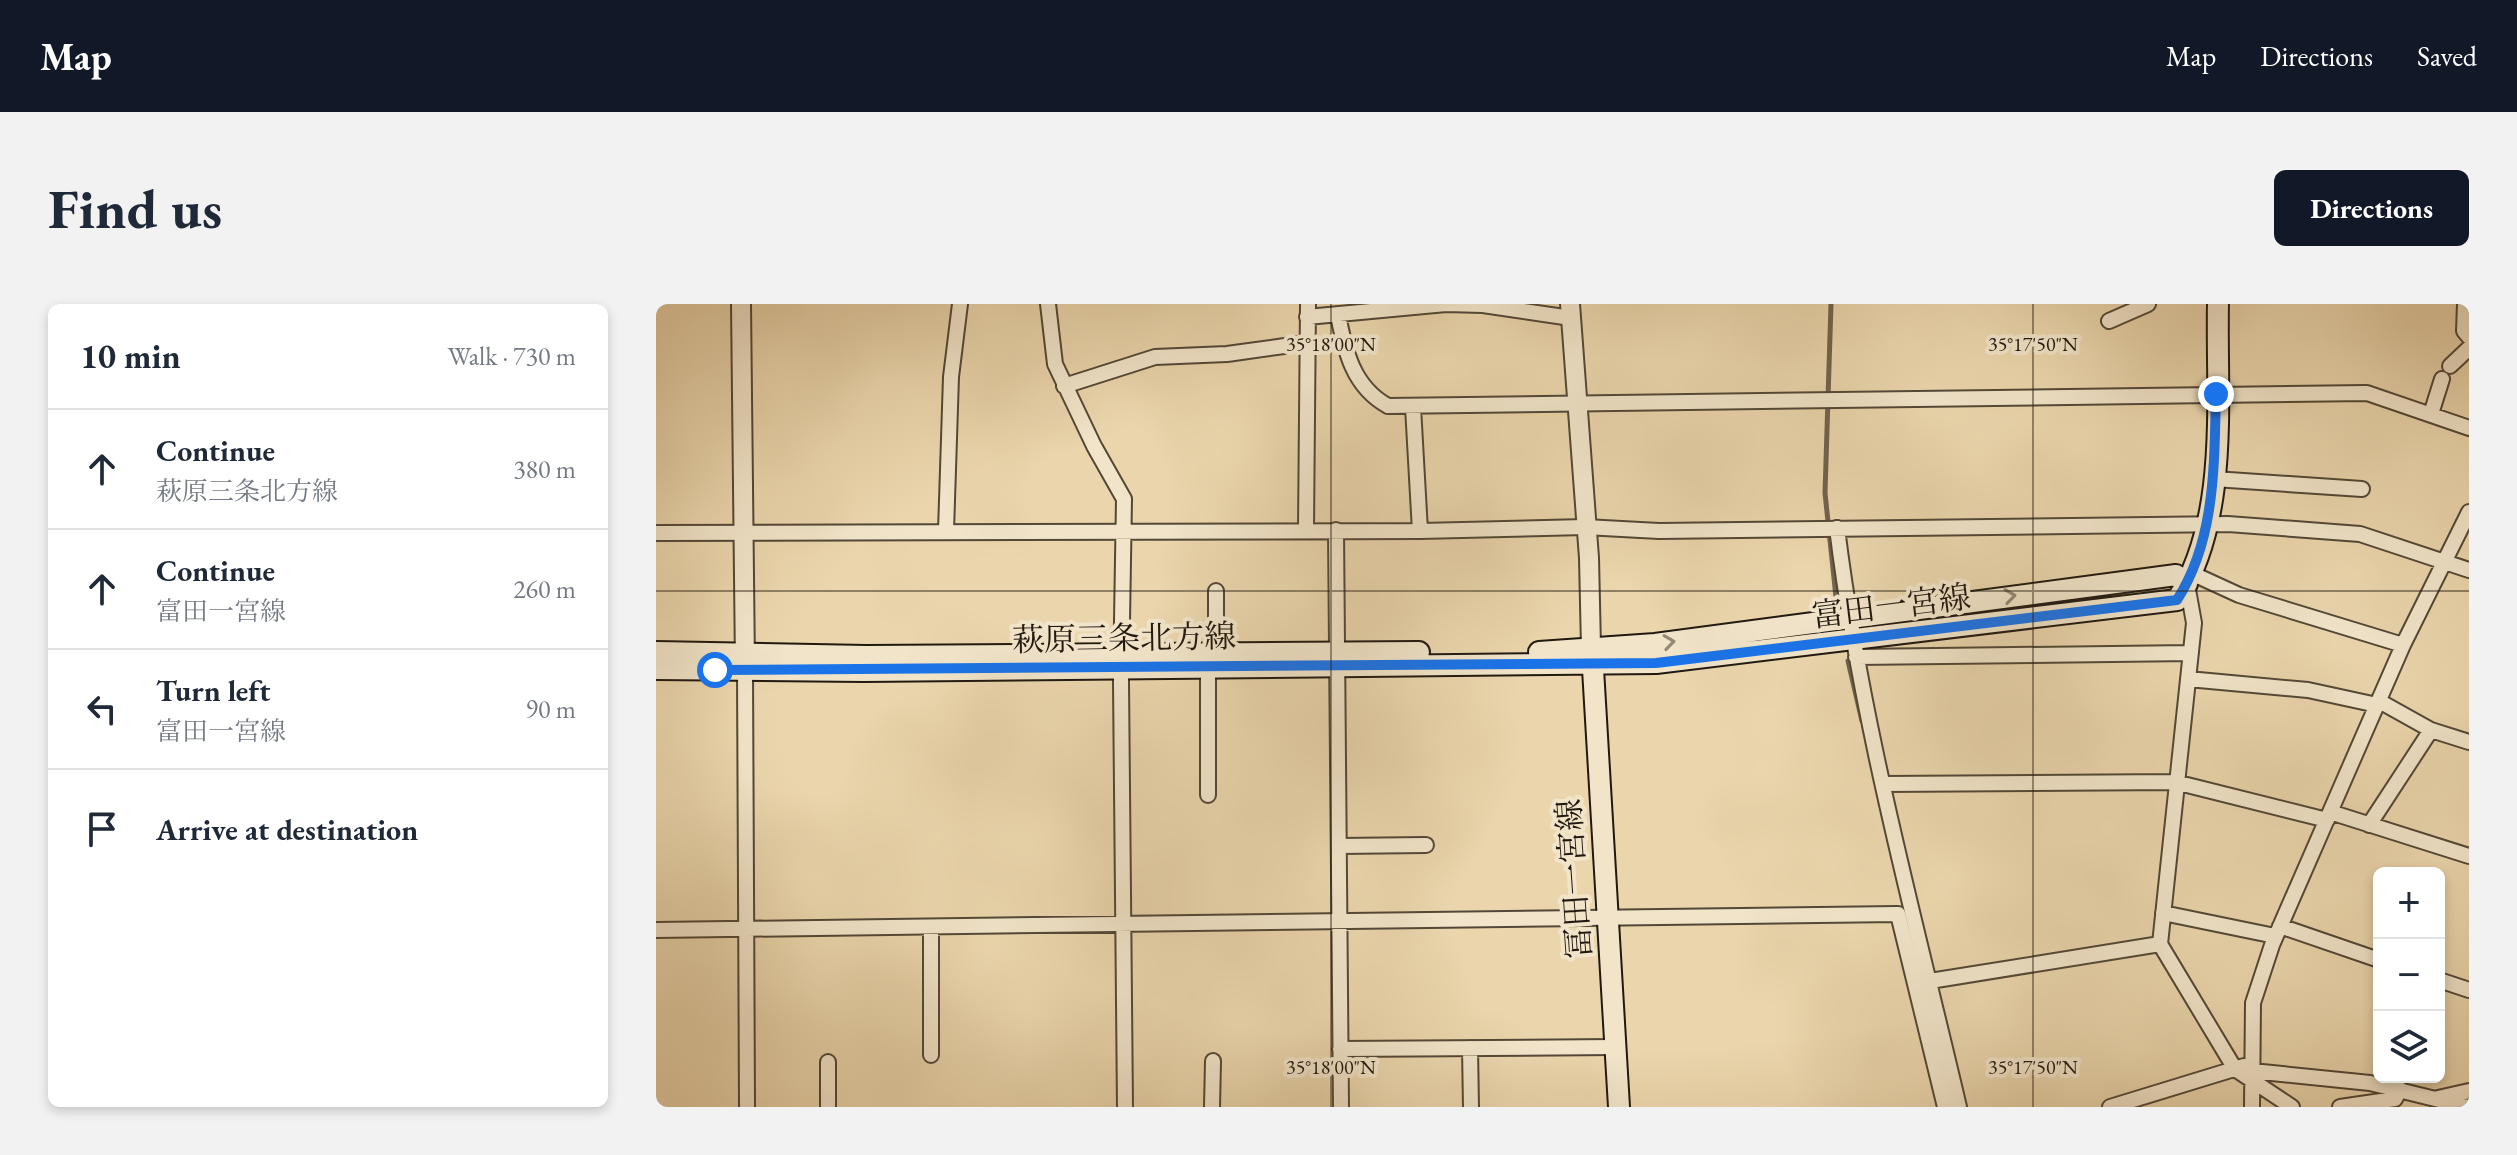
<!DOCTYPE html>
<html lang="en">
<head>
<meta charset="utf-8">
<style>
	body { margin:0; font-family:"EB Garamond","Noto Serif JP",serif; background:#f2f2f3; color:#1f2937 }
	.controls { position:absolute; right:24px; bottom:24px; display:grid; overflow:hidden; border-radius:12px; box-shadow:0 4px 12px #0003 }
	.controls button { width:72px; height:72px; display:grid; place-items:center; padding:0; border:0; border-bottom:2px solid #e0e1e3; background:#fff; color:#1f2937; font:40px sans-serif }
	.stop { position:absolute; width:24px; height:24px; margin:-18px; border:6px solid #1a73e8; border-radius:50%; background:#fff }
	.stop.end { background:#1a73e8; border-color:#fff; box-shadow:0 2px 8px #0008 }
	.list { margin:0; padding:0; list-style:none }
	h2 { display:flex; justify-content:space-between; align-items:center; height:104px; margin:0; padding:0 32px; font-size:34px }
	h2 small { font-size:26px; font-weight:400; color:#747a83 }
	.list li { display:grid; grid-template-columns:52px 1fr auto; gap:24px; align-items:center; box-sizing:border-box; height:120px; padding:0 32px; border-top:2px solid #e0e1e3 }
	.list b { display:block; font-size:30px; white-space:nowrap }
	.list p { margin:0; font-size:26px; white-space:nowrap; color:#747a83 }
	.list em { font-size:26px; font-style:normal; color:#747a83 }
	.icon { flex:none; width:44px; height:44px; fill:none; stroke:currentColor; stroke-width:2; stroke-linecap:round; stroke-linejoin:round }
	.map { position:relative; flex:none; width:1813px; height:803px; overflow:hidden; border-radius:12px }
	header { display:flex; align-items:center; gap:48px; box-sizing:border-box; height:112px; padding:0 40px; background:#111827; color:#fff }
	header strong { font-size:38px }
	nav { display:flex; gap:44px; margin-inline-start:auto; font-size:28px }
	.intro { display:flex; align-items:center; justify-content:space-between; box-sizing:border-box; height:192px; padding:0 48px }
	h1 { margin:0; font-size:56px }
	.button { padding:20px 36px; border-radius:12px; background:#111827; color:#fff; font-size:28px; font-weight:700 }
	main { display:flex; gap:48px; padding:0 48px }
	aside { flex:1; background:#fff; border-radius:12px; box-shadow:0 4px 12px #0003 }
	.map>svg:first-child { display:block }
	.lines { fill:none; stroke-linecap:round; stroke-linejoin:round }
	.stream { stroke:#71634e; stroke-width:5 }
	.minor-casing { stroke:#534837; stroke-width:18 }
	.tertiary-casing { stroke:#534837; stroke-width:22 }
	.secondary-casing { stroke:#211910; stroke-width:24 }
	.minor { stroke:#f1e4c9; stroke-width:14 }
	.tertiary { stroke:#f1e4c9; stroke-width:18 }
	.secondary { stroke:#f1e4c9; stroke-width:20 }
	.oneway { stroke:#938976 }
	.route { stroke:#1a73e8; stroke-width:10 }
	.ticks { fill:none; stroke:#211910; stroke-width:2; stroke-opacity:0.45 }
	.labels { text-anchor:middle; stroke-width:8; stroke-linejoin:round; paint-order:stroke }
	.street-label { font-size:32px; fill:#211910; stroke:#f1e4c9 }
	.ticks-label { font-size:20px; text-anchor:middle; fill:#211910; stroke:#f1e4c9; stroke-width:8; stroke-linejoin:round; paint-order:stroke }
</style>
</head>
<body>
<header>
<strong>Map</strong>
<nav><a>Map</a><a>Directions</a><a>Saved</a></nav>
</header>
<div class="intro"><h1>Find us</h1><a class="button">Directions</a></div>
<main>
<aside>
<h2>10 min<small>Walk · 730 m</small></h2>
<ul class="list">
<li><svg class="icon" aria-label="ahead" viewBox="0 0 24 24"><path d="M12 20V5M6 11l6-6 6 6"/></svg><div><b>Continue</b><p>萩原三条北方線</p></div><em>380 m</em></li>
<li><svg class="icon" aria-label="ahead" viewBox="0 0 24 24"><path d="M12 20V5M6 11l6-6 6 6"/></svg><div><b>Continue</b><p>富田一宮線</p></div><em>260 m</em></li>
<li><svg class="icon" aria-label="left" viewBox="0 0 24 24"><path d="M17 20v-9H6M10 6l-5 5 5 5"/></svg><div><b>Turn left</b><p>富田一宮線</p></div><em>90 m</em></li>
<li><svg class="icon" aria-label="arrive" viewBox="0 0 24 24"><path d="M6 21V4h12l-3 4 3 4H6"/></svg><div><b>Arrive at destination</b></div></li>
</ul>
</aside>
<div class="map">
<svg width="1813" height="803" viewBox="0 0 1813 803">
	<rect width="100%" height="100%" fill="#ead5ac"/>
	<filter id="stains"><feTurbulence type="fractalNoise" baseFrequency=".0025" numOctaves="4"/><feColorMatrix values="0 0 0 0 .2 0 0 0 0 .09 0 0 0 0 .02 0 0 0 .5 -.17"/></filter>
	<radialGradient id="worn" r=".72"><stop offset=".6" stop-color="#630" stop-opacity="0"/><stop offset="1" stop-color="#630" stop-opacity=".3"/></radialGradient>
	<g class="lines">
		<path class="stream" d="M1175 0 1169 189 1180 293
			M1192 357 1206 417"/>
		<defs>
			<path id="minor" d="M392 0 399 60 438 142 468 195 465 378 469 803
				M1809 0 1808 27 1813 33
				M682 11C689 47 697 83 732 102L1711 89 1813 124
				M651 13 790 0 827 1 915 14
				M1453 17 1492 0
				M1794 62 1813 44
				M408 82 499 53 571 50 650 39
				M757 103 764 227
				M1775 110 1786 75
				M1558 175 1706 185
				M1181 224C1205 419 1258 611 1303 803
				M650 225 652 0
				M680 226 685 803
				M290 227 295 73 304 0
				M0 229 764 227 929 223 1003 227 1572 220 1704 230 1813 266
				M1535 269 1583 291 1747 341
				M1531 280 1538 319 1504 640 1579 765 1636 803
				M560 287V348
				M1200 353 1535 349
				M552 362V491
				M89 366 91 803
				M1532 375 1652 386 1721 401
				M1723 397 1775 426 1813 438
				M1228 480 1519 478 1671 516
				M1674 508 1813 552
				M1713 521 1775 426
				M683 542 770 541
				M1507 609 1619 632
				M1624 622 1723 656
				M275 624V751
				M0 626 1242 610 1289 803
				M1783 676 1813 686
				M1274 677 1504 640
				M814 744 815 803
				M684 745 959 743
				M172 758V803
				M1596 767 1714 779 1812 803
				M1782 794 1813 787
				M556 803 557 757
				M1454 803 1588 762
				M1596 803 1597 699 1616 641 1747 341 1813 208
				M1684 803 1739 795 1744 785"/>
			<path id="tertiary" d="M85 0 89 363
				M914 0 933 254 935 344"/>
			<path id="secondary" d="M0 348 210 352 763 348
				M883 348 999 340 1520 271 1531 280
				M936 348 963 803
				M0 365 208 367 1000 359 1521 296C1574 213 1560 95 1562 0"/>
		</defs>
		<use href="#minor" class="minor-casing"/>
		<use href="#tertiary" class="tertiary-casing"/>
		<use href="#secondary" class="secondary-casing"/>
		<use href="#minor" class="minor"/>
		<use href="#tertiary" class="tertiary"/>
		<use href="#secondary" class="secondary"/>
	</g>
	<defs><path id="oneway-chevron" d="M-2-3.5L2.5 0L-2 3.5" fill="none" stroke-width="1.6" stroke-linecap="round" stroke-linejoin="round" transform="scale(2)"/></defs>
	<g class="oneway">
		<use href="#oneway-chevron" transform="translate(1354 292) rotate(-8)"/>
		<use href="#oneway-chevron" transform="translate(1013 338) rotate(-8)"/>
	</g>
	<g class="lines">
		<path class="route" d="M59 366 1000 359 1521 296C1560 235 1558 160 1560 90"/>
	</g>
	<path class="ticks" d="M675 0V803M1377 0V803M0 287H1813"/>
	<g class="labels">
		<g class="street-label">
			<text transform="translate(1235 302) rotate(-7)" y="11">富田一宮線</text>
			<text transform="translate(468 334) rotate(-1)" y="11">萩原三条北方線</text>
			<text transform="translate(918 575) rotate(-94)" y="11">冨田一宮線</text>
		</g>
	</g>
	<g class="ticks-label">
		<text x="675" y="47">35°18'00"N</text>
		<text x="1377" y="47">35°17'50"N</text>
		<text x="675" y="770">35°18'00"N</text>
		<text x="1377" y="770">35°17'50"N</text>
	</g>
	<rect width="100%" height="100%" filter="url(#stains)"/>
	<rect width="100%" height="100%" fill="url(#worn)"/>
</svg>
<div class="controls">
<button>+</button>
<button>−</button>
<button><svg class="icon" aria-label="layers" viewBox="0 0 24 24"><path d="M12 4l9 5-9 5-9-5zM3 14l9 5 9-5"/></svg></button>
</div>
<div class="stop" style="left:59px;top:366px"></div>
<div class="stop end" style="left:1560px;top:90px"></div>
</div>
</main>
</body>
</html>
